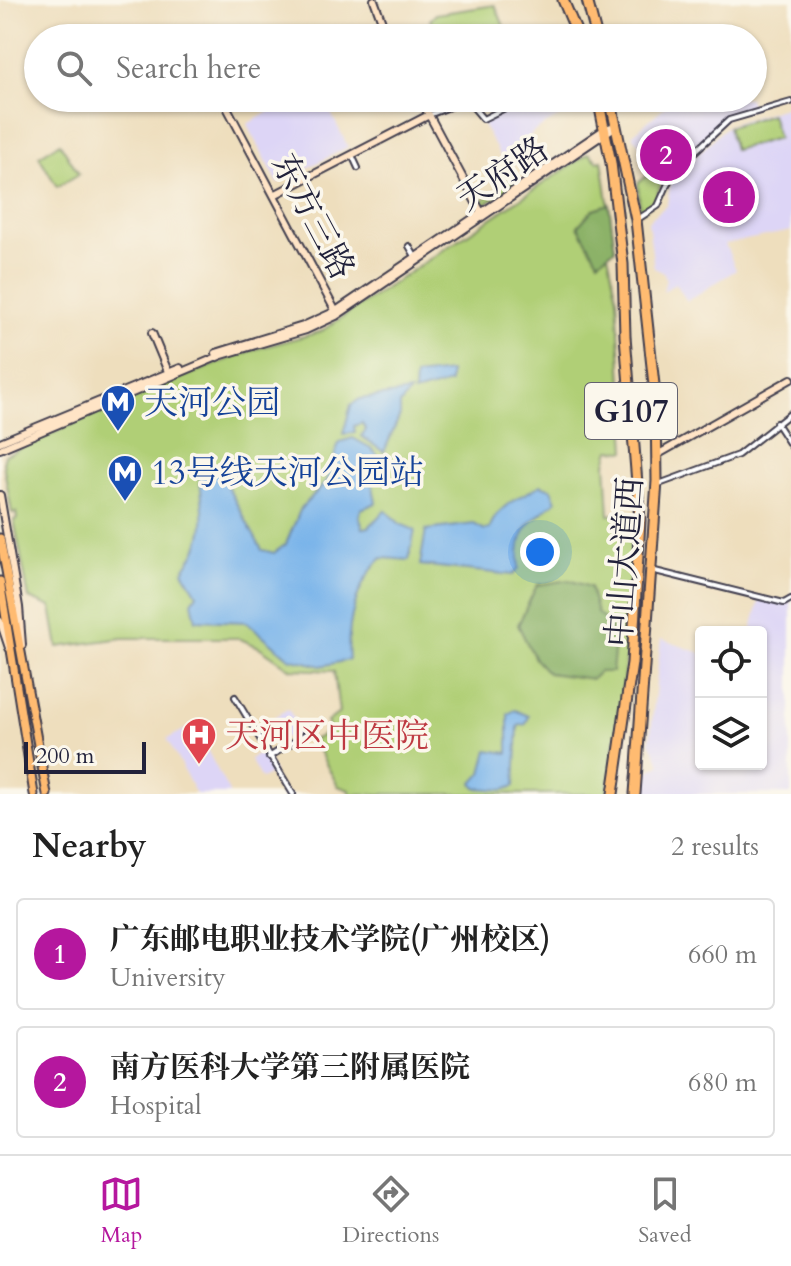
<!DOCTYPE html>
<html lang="en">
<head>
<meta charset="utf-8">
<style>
	body { margin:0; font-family:Cardo,"Noto Serif SC",serif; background:#f2f2f2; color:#222 }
	.controls { position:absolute; right:24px; bottom:24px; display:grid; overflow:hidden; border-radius:8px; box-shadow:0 2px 6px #0004 }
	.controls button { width:72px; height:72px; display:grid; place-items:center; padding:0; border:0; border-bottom:2px solid #e0e0e0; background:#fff; color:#222; font:40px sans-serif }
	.scale { position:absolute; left:24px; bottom:20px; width:122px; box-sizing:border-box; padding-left:8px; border:4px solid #22223b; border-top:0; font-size:22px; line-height:28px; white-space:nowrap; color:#22223b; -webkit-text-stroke:6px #fbf7ec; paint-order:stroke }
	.you { position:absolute; left:540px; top:552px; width:28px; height:28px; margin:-20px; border:6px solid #fff; border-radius:50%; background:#1a73e8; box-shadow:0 0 0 12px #1a73e833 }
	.badge { display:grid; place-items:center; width:52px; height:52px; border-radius:50%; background:#b5179e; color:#fff; font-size:26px; font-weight:700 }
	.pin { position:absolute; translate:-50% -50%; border:4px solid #fff; box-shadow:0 2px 8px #0006 }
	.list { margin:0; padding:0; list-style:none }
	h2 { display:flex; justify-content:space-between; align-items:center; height:104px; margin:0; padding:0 32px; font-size:34px }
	h2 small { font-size:26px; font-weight:400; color:#767676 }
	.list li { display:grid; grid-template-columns:52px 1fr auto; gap:24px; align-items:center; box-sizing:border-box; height:112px; margin:0 16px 16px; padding:0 16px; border:2px solid #e0e0e0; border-radius:8px }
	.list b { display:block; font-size:30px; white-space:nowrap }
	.list p { margin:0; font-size:26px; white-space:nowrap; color:#767676 }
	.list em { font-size:26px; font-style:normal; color:#767676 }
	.icon { flex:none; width:44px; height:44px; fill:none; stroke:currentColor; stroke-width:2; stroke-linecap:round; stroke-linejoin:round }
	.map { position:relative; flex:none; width:791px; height:794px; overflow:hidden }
	.search { position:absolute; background:#fff; box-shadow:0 2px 6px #0004; left:24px; right:24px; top:24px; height:88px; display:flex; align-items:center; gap:20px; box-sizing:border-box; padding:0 28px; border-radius:44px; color:#767676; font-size:30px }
	.sheet { height:360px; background:#fff }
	nav { display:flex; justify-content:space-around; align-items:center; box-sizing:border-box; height:112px; border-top:2px solid #e0e0e0; background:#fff; font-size:22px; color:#767676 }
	nav a { display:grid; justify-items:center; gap:4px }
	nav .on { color:#b5179e }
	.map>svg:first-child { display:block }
	.built { fill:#ddd5f6 }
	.green { fill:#b0cf76; stroke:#697858; stroke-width:2 }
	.forest { fill:#8cb267; stroke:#576a51; stroke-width:2 }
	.water { fill:#79b4ea; stroke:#4e6b92; stroke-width:2 }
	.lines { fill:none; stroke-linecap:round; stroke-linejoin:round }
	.street-casing { stroke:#413e4e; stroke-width:8 }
	.secondary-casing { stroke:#413e4e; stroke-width:10 }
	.primary-casing { stroke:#413e4e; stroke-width:11 }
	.highway-casing { stroke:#413e4e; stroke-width:13 }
	.street { stroke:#fff; stroke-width:4 }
	.secondary { stroke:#ffe4c6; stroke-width:6 }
	.primary { stroke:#ffbb71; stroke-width:7 }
	.highway { stroke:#ffbb71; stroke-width:9 }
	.labels { text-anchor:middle; stroke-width:7; stroke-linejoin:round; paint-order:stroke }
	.shield { fill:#fbf7ec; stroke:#636270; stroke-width:2 }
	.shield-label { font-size:32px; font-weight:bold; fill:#22223b }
	.street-label { font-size:34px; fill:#22223b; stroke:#fbf7ec }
	.transit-label { font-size:34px; fill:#164399; stroke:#fbf7ec; text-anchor:start }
	.health-label { font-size:34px; fill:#be3a42; stroke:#fbf7ec; text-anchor:start }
</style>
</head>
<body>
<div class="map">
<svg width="791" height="794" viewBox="0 0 791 794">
	<rect width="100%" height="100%" fill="#fbf7ec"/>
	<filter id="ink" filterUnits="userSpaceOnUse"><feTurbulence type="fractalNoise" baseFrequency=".0125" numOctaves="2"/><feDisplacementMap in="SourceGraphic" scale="16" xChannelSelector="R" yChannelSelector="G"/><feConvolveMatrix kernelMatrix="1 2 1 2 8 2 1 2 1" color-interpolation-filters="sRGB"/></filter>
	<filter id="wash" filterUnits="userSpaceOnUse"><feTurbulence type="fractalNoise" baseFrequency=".006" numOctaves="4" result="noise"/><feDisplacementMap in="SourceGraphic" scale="32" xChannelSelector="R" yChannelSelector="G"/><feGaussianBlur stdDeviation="1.8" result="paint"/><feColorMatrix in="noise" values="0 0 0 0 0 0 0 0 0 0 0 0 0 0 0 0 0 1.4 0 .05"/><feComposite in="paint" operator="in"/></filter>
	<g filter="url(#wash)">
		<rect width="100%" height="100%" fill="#eedebd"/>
		<path class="built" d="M295 98 306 103 325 101 348 147 278 183 247 124Z
			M532 98H562L568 112 533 132 509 172 482 123Z
			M675 98H749L752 109 728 116 664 174 632 135Z
			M791 105V231L725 244 736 270 687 301 675 283 663 292 666 279 663 272 654 268 648 221 667 205 671 180 728 125Z
			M760 599 786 604 791 601V794H646L648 772 661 764 650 741 661 639 701 653V764H761V632H751Z
			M288 709 302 732 287 740 274 717Z
			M194 725 230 794H196L167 739Z
			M263 752 274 772 261 779 250 759Z"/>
		<path class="green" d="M495 5 509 38H443L430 20 436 14Z
			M771 114 778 138 734 150 728 127Z
			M60 143 79 174 57 187 39 156Z
			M589 153 597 161 602 160 615 249 608 254 617 298 626 451 610 450 606 463 609 515 629 513C636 607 622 702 607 794H350L349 790 338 786 313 740 331 731 327 722 339 713 334 671 291 669 259 647 238 638H123L58 647 51 607 29 598 14 520 17 519 16 512 12 513 3 463 5 455 129 398 256 349 320 332Z
			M656 169 663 178C658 194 655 204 640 213L638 183Z
			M514 176 517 183 484 205 482 201Z"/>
		<path class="forest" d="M609 204 615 249 598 261 578 226 593 209Z
			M569 580 590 587 597 613 610 624 615 643 612 672H599L592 679 548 673 535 659 518 625 537 585Z"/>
		<path class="water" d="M450 372V383L414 393 415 376Z
			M410 392 400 405V415L384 452 361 436 366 430 362 423 354 426 355 433 343 434 351 405 360 399Z
			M353 438 371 448 379 457 371 475 376 503 361 509 359 516 363 528 369 527 385 510 400 524 415 530 409 560 382 558C356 582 346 626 349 660L321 666 289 658 247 622 196 620 192 602 197 594 183 571C209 536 204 519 200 479L216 466 262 550 274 553 286 544 301 508 327 481 339 442Z
			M541 485 551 489 556 501C527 525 517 529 519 569L513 575 420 565 426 530 474 524 485 530 490 529C494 507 522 496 541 485Z
			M515 710 529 716 526 724 518 726 515 786 504 790 476 788 473 783 482 773 488 750 508 753V714Z"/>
	</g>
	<g filter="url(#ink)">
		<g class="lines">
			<defs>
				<path id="street" d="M429 115 467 100 483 119 525 98
					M352 155 358 168
					M638 219 658 206 673 172 729 120 791 102
					M409 246 416 258
					M776 423 791 446
					M659 484 738 455 791 413
					M651 570 784 603 791 599
					M235 697 293 794
					M269 757 309 732"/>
				<path id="secondary" d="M374 0 388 38
					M222 98 336 312
					M420 98 482 214
					M95 100 99 98
					M274 195 429 115
					M152 333 169 374
					M216 353 303 326 336 311 605 129 616 126
					M0 442 180 368
					M0 449 222 355 306 330 336 316 616 126
					M657 455 791 379
					M0 495 19 607 22 645
					M0 621 9 648"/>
				<path id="primary" d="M0 538 47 794
					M0 581 34 794"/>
				<path id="highway" d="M563 0 579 38
					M587 0 597 38
					M598 98 611 163 623 264 625 336 640 520 632 663 613 794
					M610 98 636 220 656 403 657 481 635 794"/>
			</defs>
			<use href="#street" class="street-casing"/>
			<use href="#secondary" class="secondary-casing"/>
			<use href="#primary" class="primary-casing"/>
			<use href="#highway" class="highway-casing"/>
			<use href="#street" class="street"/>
			<use href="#secondary" class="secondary"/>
			<use href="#primary" class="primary"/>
			<use href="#highway" class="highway"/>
		</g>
	</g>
	<defs>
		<symbol id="metro-pin" viewBox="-11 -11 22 30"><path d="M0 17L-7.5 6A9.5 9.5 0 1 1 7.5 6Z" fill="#1a4fb4" stroke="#fbf7ec"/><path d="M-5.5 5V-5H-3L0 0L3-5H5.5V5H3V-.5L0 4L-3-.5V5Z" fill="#fff"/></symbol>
		<symbol id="hospital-pin" viewBox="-11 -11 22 30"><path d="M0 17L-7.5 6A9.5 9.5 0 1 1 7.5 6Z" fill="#e0444e" stroke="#fbf7ec"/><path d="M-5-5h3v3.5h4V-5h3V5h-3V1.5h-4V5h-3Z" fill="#fff"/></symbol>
	</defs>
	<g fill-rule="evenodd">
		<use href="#metro-pin" x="98" y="382" width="40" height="54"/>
		<use href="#metro-pin" x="105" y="452" width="40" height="54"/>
		<use href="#hospital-pin" x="179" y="715" width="40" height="54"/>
	</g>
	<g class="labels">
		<rect class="shield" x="585" y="383" width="92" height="56" rx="6"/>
		<g class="shield-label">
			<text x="631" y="422">G107</text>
		</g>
		<g class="street-label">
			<text transform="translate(502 173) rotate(-34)" y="12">天府路</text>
			<text transform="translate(314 216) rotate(62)" y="12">东方三路</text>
			<text transform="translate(624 562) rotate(-86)" y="12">中山大道西</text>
		</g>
		<g class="transit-label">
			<text x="144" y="414">天河公园</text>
			<text x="151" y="484">13号线天河公园站</text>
		</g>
		<g class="health-label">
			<text x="225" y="747">天河区中医院</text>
		</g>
	</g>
</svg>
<div class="controls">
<button><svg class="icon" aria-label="locate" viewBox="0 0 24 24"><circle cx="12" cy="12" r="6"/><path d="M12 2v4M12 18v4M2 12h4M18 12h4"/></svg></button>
<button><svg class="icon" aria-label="layers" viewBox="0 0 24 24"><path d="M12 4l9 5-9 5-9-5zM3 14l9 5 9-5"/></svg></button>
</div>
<div class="scale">200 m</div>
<div class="you"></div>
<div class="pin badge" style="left:729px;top:197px">1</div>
<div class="pin badge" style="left:666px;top:155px">2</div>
<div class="search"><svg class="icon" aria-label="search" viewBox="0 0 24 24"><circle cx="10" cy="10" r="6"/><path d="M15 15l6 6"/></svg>Search here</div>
</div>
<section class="sheet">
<h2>Nearby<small>2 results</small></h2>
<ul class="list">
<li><span class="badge">1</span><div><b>广东邮电职业技术学院(广州校区)</b><p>University</p></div><em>660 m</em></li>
<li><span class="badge">2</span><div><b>南方医科大学第三附属医院</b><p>Hospital</p></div><em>680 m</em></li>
</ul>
</section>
<nav>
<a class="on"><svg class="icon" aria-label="map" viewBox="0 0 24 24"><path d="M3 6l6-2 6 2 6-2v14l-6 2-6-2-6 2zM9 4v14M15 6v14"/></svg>Map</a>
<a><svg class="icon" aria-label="directions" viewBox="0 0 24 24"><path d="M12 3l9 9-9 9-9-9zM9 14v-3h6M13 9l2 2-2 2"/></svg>Directions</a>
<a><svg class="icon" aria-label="saved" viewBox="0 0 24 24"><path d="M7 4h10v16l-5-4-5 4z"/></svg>Saved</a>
</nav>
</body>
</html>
